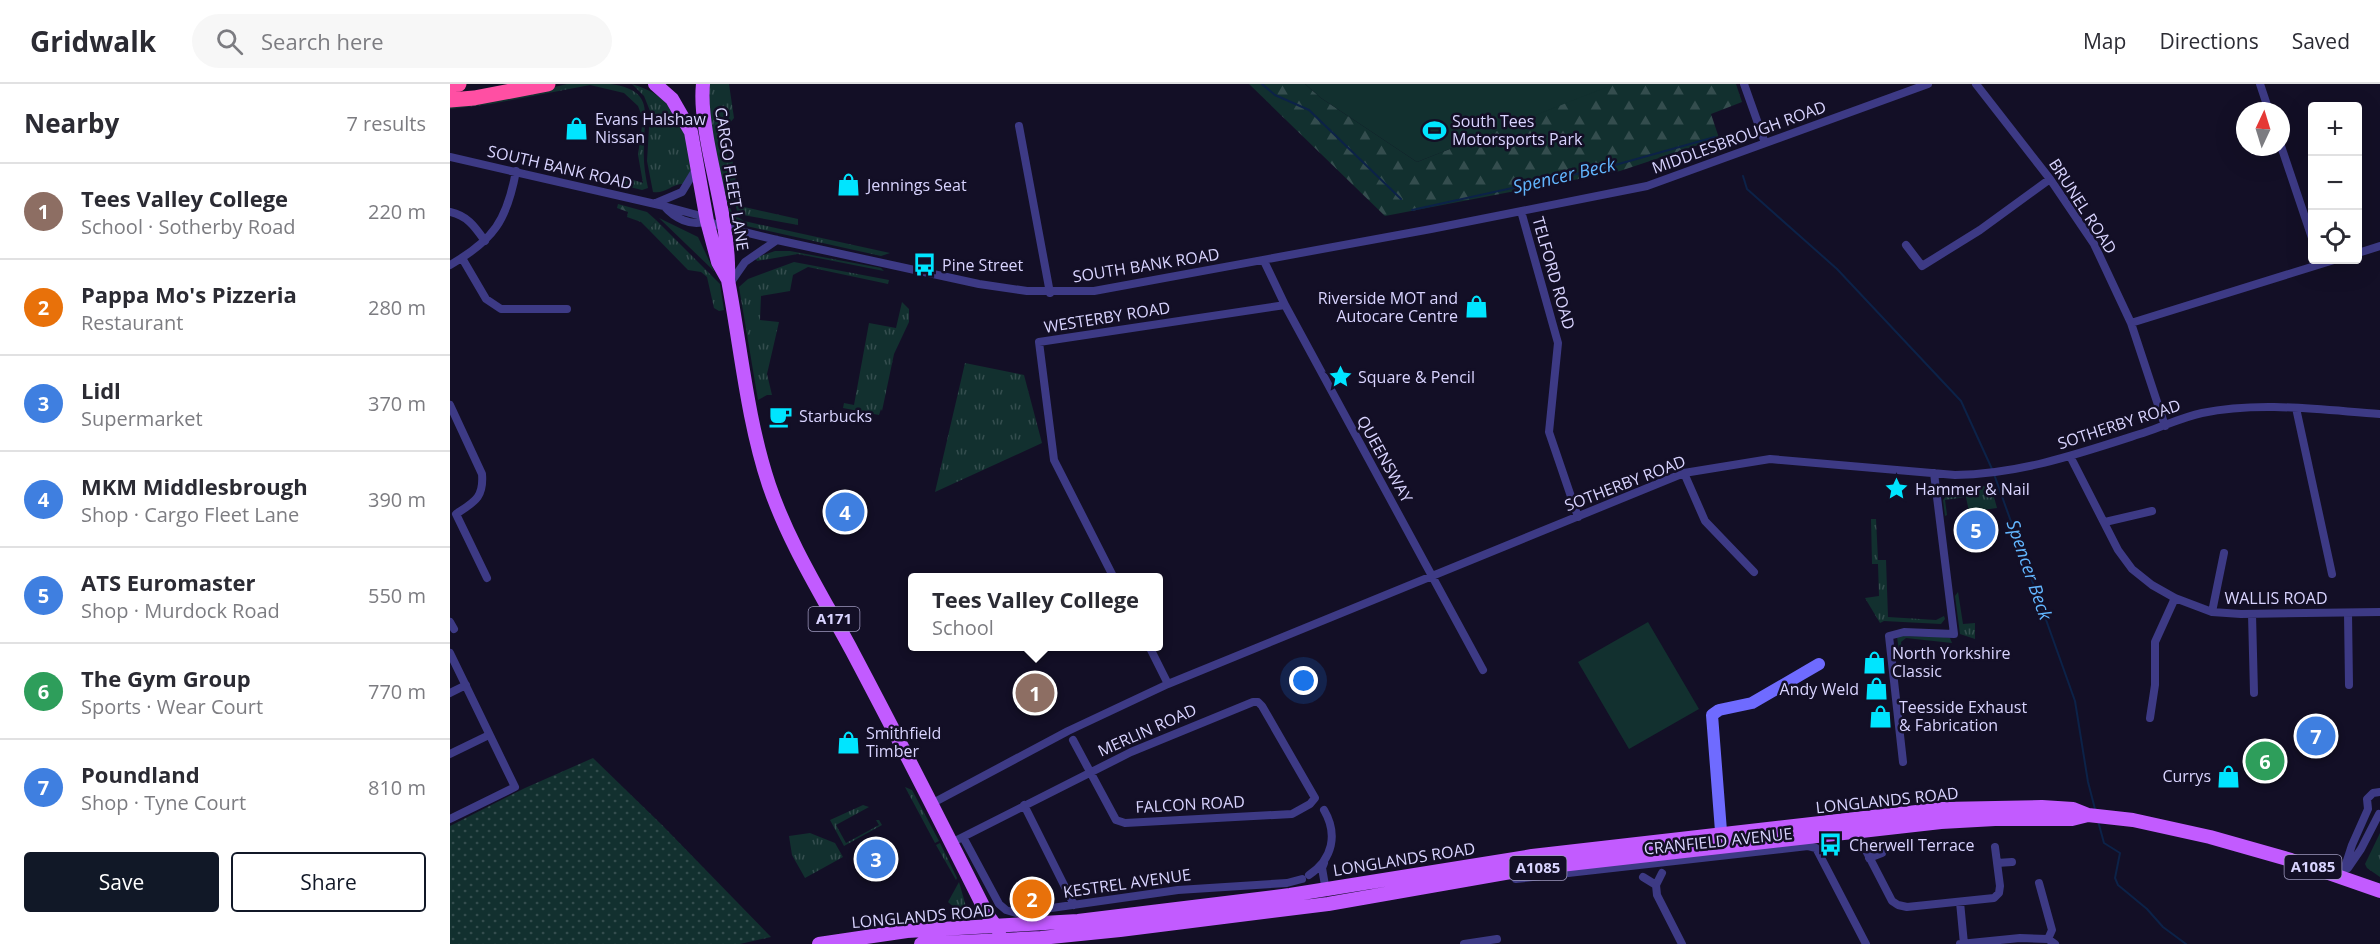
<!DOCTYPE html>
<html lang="en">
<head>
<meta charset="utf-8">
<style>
	body { margin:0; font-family:"Open Sans",sans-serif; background:#f7f7f7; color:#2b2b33 }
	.controls { position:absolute; right:18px; top:18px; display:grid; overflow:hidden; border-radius:6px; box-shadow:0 6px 24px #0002 }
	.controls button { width:54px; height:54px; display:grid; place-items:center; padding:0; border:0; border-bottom:2px solid #e1e1e2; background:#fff; color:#2b2b33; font:30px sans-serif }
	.compass { position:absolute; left:1786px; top:18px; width:54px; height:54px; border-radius:50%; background:#fff; box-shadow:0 6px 24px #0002; rotate:4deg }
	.you { position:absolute; left:854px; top:597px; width:21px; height:21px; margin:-15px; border:4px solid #fff; border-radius:50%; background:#1a73e8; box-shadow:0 0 0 9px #1a73e833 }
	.badge { display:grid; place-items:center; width:39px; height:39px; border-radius:50%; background:#111827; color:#fff; font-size:20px; font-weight:700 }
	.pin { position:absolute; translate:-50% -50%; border:3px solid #fff; box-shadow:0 2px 6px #0006 }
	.popup { position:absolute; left:458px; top:489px; width:255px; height:78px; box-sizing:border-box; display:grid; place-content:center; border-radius:6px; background:#fff; filter:drop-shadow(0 2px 4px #0005); font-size:20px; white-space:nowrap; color:#7c7c81 }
	.popup b { font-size:22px; color:#2b2b33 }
	.popup::after { content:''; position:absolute; left:50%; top:100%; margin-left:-12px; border:12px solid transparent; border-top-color:#fff }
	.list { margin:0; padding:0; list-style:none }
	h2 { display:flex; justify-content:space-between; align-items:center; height:78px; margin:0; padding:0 24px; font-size:26px }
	h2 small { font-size:20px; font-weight:400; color:#7c7c81 }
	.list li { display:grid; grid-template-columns:39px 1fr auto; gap:18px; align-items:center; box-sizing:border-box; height:96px; padding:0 24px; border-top:2px solid #e1e1e2 }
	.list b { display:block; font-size:22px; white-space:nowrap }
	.list p { margin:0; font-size:20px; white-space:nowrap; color:#7c7c81 }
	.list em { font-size:20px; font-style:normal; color:#7c7c81 }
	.actions { display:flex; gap:12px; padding:18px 24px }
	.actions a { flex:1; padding:14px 0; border:2px solid #111827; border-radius:6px; text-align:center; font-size:21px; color:#111827 }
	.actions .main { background:#111827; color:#fff }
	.icon { flex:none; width:33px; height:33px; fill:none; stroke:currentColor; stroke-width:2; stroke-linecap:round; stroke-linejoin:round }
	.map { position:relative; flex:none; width:1930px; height:860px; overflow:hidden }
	header { display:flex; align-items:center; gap:36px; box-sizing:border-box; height:84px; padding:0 30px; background:#fff; border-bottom:2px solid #e1e1e2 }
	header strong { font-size:28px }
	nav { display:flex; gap:33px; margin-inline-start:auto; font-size:21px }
	.search { width:420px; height:54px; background:#f7f7f7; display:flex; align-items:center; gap:15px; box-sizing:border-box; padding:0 21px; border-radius:33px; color:#7c7c81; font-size:22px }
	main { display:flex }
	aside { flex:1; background:#fff }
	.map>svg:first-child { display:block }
	.grass { fill:url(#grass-tufts) }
	.forest { fill:url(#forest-firs) }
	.park { fill:url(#park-dots) }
	.pitch { fill:#12302f }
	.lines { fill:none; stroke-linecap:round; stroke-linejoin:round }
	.stream { stroke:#0c2248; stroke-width:2 }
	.street { stroke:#3d3a85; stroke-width:8 }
	.secondary { stroke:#6f6bff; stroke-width:12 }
	.primary { stroke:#c25bff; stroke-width:14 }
	.highway { stroke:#ff4fa3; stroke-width:15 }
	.labels { text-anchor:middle; stroke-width:5; stroke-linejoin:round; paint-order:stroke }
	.shield { fill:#130f26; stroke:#9e99be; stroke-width:1.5 }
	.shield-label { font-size:15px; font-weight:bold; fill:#d9d4ff }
	.poi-label { font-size:16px; fill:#d9d4ff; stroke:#130f26; text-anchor:start }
	.street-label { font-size:16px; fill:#d9d4ff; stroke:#130f26 }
	.water-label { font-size:18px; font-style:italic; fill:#62b6ff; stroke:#130f26 }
</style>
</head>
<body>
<header>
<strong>Gridwalk</strong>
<div class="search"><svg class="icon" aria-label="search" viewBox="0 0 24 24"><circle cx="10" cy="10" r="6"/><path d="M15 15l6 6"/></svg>Search here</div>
<nav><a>Map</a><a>Directions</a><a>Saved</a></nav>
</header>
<main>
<aside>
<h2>Nearby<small>7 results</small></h2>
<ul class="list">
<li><span class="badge" style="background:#8d6e63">1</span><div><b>Tees Valley College</b><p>School · Sotherby Road</p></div><em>220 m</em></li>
<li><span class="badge" style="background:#e8710a">2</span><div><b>Pappa Mo's Pizzeria</b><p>Restaurant</p></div><em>280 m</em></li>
<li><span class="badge" style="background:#3f7fe0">3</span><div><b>Lidl</b><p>Supermarket</p></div><em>370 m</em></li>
<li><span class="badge" style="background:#3f7fe0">4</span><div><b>MKM Middlesbrough</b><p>Shop · Cargo Fleet Lane</p></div><em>390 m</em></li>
<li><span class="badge" style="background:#3f7fe0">5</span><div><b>ATS Euromaster</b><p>Shop · Murdock Road</p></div><em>550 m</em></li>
<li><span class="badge" style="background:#2e9e5b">6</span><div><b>The Gym Group</b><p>Sports · Wear Court</p></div><em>770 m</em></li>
<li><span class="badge" style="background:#3f7fe0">7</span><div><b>Poundland</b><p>Shop · Tyne Court</p></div><em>810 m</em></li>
</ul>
<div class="actions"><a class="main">Save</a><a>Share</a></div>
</aside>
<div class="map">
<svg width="1930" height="860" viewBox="0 0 1930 860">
	<defs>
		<pattern id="grass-tufts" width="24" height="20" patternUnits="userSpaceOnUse" patternTransform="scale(1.5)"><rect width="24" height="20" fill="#12302f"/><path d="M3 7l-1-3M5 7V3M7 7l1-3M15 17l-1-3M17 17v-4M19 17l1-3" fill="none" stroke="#344d4e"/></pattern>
		<pattern id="forest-firs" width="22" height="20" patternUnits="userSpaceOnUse" patternTransform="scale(1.5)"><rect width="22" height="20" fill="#12302f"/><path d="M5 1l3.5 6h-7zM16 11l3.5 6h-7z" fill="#344d4e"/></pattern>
		<pattern id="park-dots" width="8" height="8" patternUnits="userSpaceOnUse" patternTransform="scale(1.5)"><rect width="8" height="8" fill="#12302f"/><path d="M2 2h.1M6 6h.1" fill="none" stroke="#344d4e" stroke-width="1.8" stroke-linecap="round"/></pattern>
	</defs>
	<rect width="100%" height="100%" fill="#130f26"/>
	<path class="grass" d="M117 0C131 0 146 0 160 0 205 6 194 29 194 62 193 77 195 90 198 104L192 106 168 100 171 92 193 99 188 71 193 35 188 22 174 9 140 1 41 20 0 25V21L75 10Z
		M182 0C227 13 234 43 243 83L233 100C222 100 215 110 203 108L197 77 200 27 194 12Z
		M259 0H279L284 34 278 41 280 55 276 60 277 72 282 74 290 122 348 135V141L293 131 287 127 285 118H276L258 28Z
		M278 124H280L283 130 294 137 440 169 431 172 292 141 283 135Z
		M209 134 248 153 264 187Z
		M206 136 270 200 274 226 269 227 264 224 257 193 251 188 238 186 199 146Z
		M325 167H340L431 184 434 187 348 170 307 177 305 174Z
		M344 178 439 196 438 200 358 183 343 191 340 207 311 212 310 236 329 238 317 290 322 311H317L308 316 289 203 298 195Z
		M452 218 459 225V238L444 270 432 327 431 325 429 331 393 324 394 319 404 321 419 239 446 244Z
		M515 279 574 291 592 359 485 408Z
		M1541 402 1547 424 1519 428 1516 413 1495 416 1497 431 1495 432 1493 416 1504 403Z
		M1421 435H1426L1428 476H1436L1438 533 1486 536 1494 532 1495 535 1491 540 1434 537 1430 539 1415 514 1429 512 1428 480H1422Z
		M1508 508 1513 540 1525 539V555L1510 550 1505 512Z
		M1450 552 1494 553 1500 554 1502 559 1456 554 1451 558 1452 566H1449L1447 553Z
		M455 703 462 706 489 757 485 759Z
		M413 721 419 723 386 741 396 759 429 741 426 736H429L432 741 394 762 380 736Z
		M360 749 385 759 393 773 355 794 342 771 339 752Z
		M1930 749V793L1917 784 1915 780Z
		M490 759 507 794 506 796 486 761Z
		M509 798 517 826H507L498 818Z"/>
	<path class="forest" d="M799 0H855L871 14 967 78 1162 0H1286L1292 18 1261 30 1269 54 1170 87 935 132Z
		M168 120 197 128 206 136 199 146 191 138 177 133 178 128 167 124Z"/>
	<path class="park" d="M143 674 212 741 321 853 290 860H0V742L75 704Z"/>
	<path class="pitch" d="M855 0H1162V1L967 78 871 14Z
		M1198 538 1249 625 1179 665 1128 578Z"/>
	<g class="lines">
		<path class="stream" d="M812 0 825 11 859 26 951 115
			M1293 92 1297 105 1387 185 1511 317 1542 385
			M962 126 1158 83 1265 53
			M1544 390 1625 617 1638 698 1645 725
			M1648 737 1654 759 1670 769 1665 794 1668 801 1697 825 1713 843 1736 860"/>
		<path class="street" d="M1294 0 1315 59
			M1526 0 1600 95 1644 160 1681 239 1715 342
			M1810 0 1819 27
			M569 42 600 209
			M1831 62 1862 154
			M0 73 214 122 251 132 257 137 274 143 327 156 529 200 577 207H644L981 145 1197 102 1478 0
			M206 119 232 108 246 85
			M214 122C224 134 241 143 257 137
			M1071 127 1108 259 1099 348 1128 433
			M0 128C18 132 25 143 35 157
			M1456 161 1472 182 1530 146 1600 95
			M1908 169 1930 162
			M12 174 36 215 51 225H117
			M814 177 835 221 1033 586
			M0 181C44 156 57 136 66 87
			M279 201 295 178 327 156
			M1681 239 1884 176
			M0 321 32 390C34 414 24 418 6 430L37 494
			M1846 324 1882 490
			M1620 372 1668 466 1682 485 1702 501 1725 514 1762 528 1791 530 1930 528
			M1234 389 1255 437 1304 488
			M1655 438 1702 427
			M664 494 604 376 589 258 835 221
			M1762 528 1774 469
			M1898 529 1899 601
			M1802 530 1804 609
			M0 538 4 545
			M699 562 718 600
			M0 569 65 703 0 735
			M0 609 16 601
			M1700 634 1705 601V558L1725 514
			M0 670 39 651
			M1453 678 1439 552 1454 548 1504 550 1484 389
			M481 720 618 647 718 600 1234 389 1320 375 1505 391C1572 390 1634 368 1696 348 1714 342 1733 333 1752 329 1810 317 1872 326 1930 330
			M574 721 624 821
			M513 753 549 820 556 826 566 829 728 806 837 799 852 795
			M501 759 681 668 803 618H808L812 622 865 714 860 720 842 730 675 739 666 736 623 656
			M1412 759 1442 817 1448 821 1457 823 1544 814 1549 809 1550 802 1545 763
			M1419 774 1432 769
			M874 779 872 784 876 807
			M1547 779 1562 778
			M1898 784 1911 765 1929 730
			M859 791C883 775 888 750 874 726
			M1892 792 1902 761 1918 725 1917 715 1923 709 1930 708
			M1193 793 1206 801 1207 811 1232 860
			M1066 795 1358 762 1366 764 1416 860
			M1589 799 1602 846 1598 855 1605 860
			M1206 801 1212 789
			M1510 818 1514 860
			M1014 860 1047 855
			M1510 860 1570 854 1598 855"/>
		<path class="secondary" d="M1272 760 1262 631 1269 626 1302 619 1369 580"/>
		<path class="primary" d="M205 0 222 15 241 48 257 137 268 178 277 194
			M253 0C251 18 254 37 257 55 265 101 280 149 278 196 291 264 297 335 319 401 339 460 373 513 402 567 448 654 493 742 537 830L549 847
			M369 860 457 847 628 837 840 811 1082 772 1493 725 1592 723 1623 725 1638 731 1683 736 1760 753 1841 776 1930 807
			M471 860 591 854 670 846 878 820 1084 784 1491 738 1545 735H1622L1638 731"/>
		<path class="highway" d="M0 1 9 0
			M0 16 24 14 98 0"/>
	</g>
	<defs>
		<symbol id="shop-bare" viewBox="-9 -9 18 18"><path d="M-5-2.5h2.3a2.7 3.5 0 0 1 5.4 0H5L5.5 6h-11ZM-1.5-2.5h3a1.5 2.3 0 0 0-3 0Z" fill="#00e5ff" stroke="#130f26" stroke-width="2.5" paint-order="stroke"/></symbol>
		<symbol id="stadium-bare" viewBox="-9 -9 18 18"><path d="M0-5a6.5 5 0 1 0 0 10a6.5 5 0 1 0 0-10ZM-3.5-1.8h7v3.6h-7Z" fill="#00e5ff" stroke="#130f26" stroke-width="2.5" paint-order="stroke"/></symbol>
		<symbol id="bus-bare" viewBox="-9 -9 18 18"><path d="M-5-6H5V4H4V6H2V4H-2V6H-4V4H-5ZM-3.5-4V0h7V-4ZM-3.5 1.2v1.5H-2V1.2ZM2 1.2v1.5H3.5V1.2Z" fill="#00e5ff" stroke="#130f26" stroke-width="2.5" paint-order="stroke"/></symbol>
		<symbol id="sight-bare" viewBox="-9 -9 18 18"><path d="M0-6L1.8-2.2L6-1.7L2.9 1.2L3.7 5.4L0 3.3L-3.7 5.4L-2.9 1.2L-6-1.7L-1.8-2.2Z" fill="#00e5ff" stroke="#130f26" stroke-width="2.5" paint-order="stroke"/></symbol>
		<symbol id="cafe-bare" viewBox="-9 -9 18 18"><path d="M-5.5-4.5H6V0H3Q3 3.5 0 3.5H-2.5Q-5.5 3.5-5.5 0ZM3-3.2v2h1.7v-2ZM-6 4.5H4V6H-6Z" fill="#00e5ff" stroke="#130f26" stroke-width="2.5" paint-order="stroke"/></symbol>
	</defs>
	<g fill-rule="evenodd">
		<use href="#shop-bare" x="110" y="28" width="33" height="33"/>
		<use href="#stadium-bare" x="968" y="30" width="33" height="33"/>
		<use href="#shop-bare" x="382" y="84" width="33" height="33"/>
		<use href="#bus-bare" x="458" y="164" width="33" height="33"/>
		<use href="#shop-bare" x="1010" y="206" width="33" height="33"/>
		<use href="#sight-bare" x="874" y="276" width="33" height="33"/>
		<use href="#cafe-bare" x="314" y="316" width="33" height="33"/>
		<use href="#sight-bare" x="1430" y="388" width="33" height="33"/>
		<use href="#shop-bare" x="1408" y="562" width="33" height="33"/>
		<use href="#shop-bare" x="1410" y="588" width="33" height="33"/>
		<use href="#shop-bare" x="1414" y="616" width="33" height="33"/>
		<use href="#shop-bare" x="382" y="642" width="33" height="33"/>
		<use href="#shop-bare" x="1762" y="676" width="33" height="33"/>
		<use href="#bus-bare" x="1364" y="744" width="33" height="33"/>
	</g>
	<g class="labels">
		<g class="shield">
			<rect x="358.5" y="523" width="51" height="24" rx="4.5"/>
			<rect x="1834.5" y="771" width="57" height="24" rx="4.5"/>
			<rect x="1059.5" y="772" width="57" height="24" rx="4.5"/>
		</g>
		<g class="shield-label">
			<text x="384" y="540">A171</text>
			<text x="1863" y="788">A1085</text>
			<text x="1088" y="789">A1085</text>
		</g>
		<g class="poi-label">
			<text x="145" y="41">Evans Halshaw<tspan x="145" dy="18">Nissan</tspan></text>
			<text x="1002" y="43">South Tees<tspan x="1002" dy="18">Motorsports Park</tspan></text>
			<text x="417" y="107">Jennings Seat</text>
			<text x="492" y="187">Pine Street</text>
			<text x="1008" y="220" text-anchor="end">Riverside MOT and<tspan x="1008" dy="18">Autocare Centre</tspan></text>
			<text x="908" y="299">Square &amp; Pencil</text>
			<text x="349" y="338">Starbucks</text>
			<text x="1465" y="411">Hammer &amp; Nail</text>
			<text x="1442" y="575">North Yorkshire<tspan x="1442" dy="18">Classic</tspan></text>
			<text x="1409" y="611" text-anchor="end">Andy Weld</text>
			<text x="1449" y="629">Teesside Exhaust<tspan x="1449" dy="18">&amp; Fabrication</tspan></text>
			<text x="416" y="655">Smithfield<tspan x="416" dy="18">Timber</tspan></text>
			<text x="1761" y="698" text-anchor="end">Currys</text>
			<text x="1399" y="767">Cherwell Terrace</text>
		</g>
		<g class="street-label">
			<text transform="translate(1289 53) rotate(-20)" y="6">MIDDLESBROUGH ROAD</text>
			<text transform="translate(110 83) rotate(13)" y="6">SOUTH BANK ROAD</text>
			<text transform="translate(282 95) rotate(81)" y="6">CARGO FLEET LANE</text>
			<text transform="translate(1633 122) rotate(57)" y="6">BRUNEL ROAD</text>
			<text transform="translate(696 181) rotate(-9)" y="6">SOUTH BANK ROAD</text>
			<text transform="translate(1104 189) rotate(74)" y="6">TELFORD ROAD</text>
			<text transform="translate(657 233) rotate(-9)" y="6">WESTERBY ROAD</text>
			<text transform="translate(1669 340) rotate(-18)" y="6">SOTHERBY ROAD</text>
			<text transform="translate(935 375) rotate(61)" y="6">QUEENSWAY</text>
			<text transform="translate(1175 399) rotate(-21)" y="6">SOTHERBY ROAD</text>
			<text x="1826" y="520">WALLIS ROAD</text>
			<text transform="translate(697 646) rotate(-24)" y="6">MERLIN ROAD</text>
			<text transform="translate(1437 716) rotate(-6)" y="6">LONGLANDS ROAD</text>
			<text transform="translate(740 720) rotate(-3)" y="6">FALCON ROAD</text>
			<text transform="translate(1268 757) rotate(-6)" y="6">CRANFIELD AVENUE</text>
			<text transform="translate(954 775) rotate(-9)" y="6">LONGLANDS ROAD</text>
			<text transform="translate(677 799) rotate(-8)" y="6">KESTREL AVENUE</text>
			<text transform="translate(473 832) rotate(-5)" y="6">LONGLANDS ROAD</text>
		</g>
		<g class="water-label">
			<text transform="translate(1114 92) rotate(-13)" y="6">Spencer Beck</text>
			<text transform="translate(1579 486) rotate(71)" y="6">Spencer Beck</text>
		</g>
	</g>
</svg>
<div class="controls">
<button>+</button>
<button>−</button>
<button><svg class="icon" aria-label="locate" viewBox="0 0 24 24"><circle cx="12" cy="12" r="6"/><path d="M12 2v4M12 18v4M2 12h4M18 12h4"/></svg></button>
</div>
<svg class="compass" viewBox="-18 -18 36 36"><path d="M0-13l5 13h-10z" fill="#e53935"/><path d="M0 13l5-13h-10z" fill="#7c7c81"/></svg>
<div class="you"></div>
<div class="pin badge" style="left:585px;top:609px;background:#8d6e63">1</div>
<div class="popup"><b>Tees Valley College</b>School</div>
<div class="pin badge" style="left:582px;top:815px;background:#e8710a">2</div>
<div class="pin badge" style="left:426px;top:775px;background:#3f7fe0">3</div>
<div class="pin badge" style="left:395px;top:428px;background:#3f7fe0">4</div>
<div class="pin badge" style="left:1526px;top:446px;background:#3f7fe0">5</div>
<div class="pin badge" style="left:1815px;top:677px;background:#2e9e5b">6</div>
<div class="pin badge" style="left:1866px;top:652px;background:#3f7fe0">7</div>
</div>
</main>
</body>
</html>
